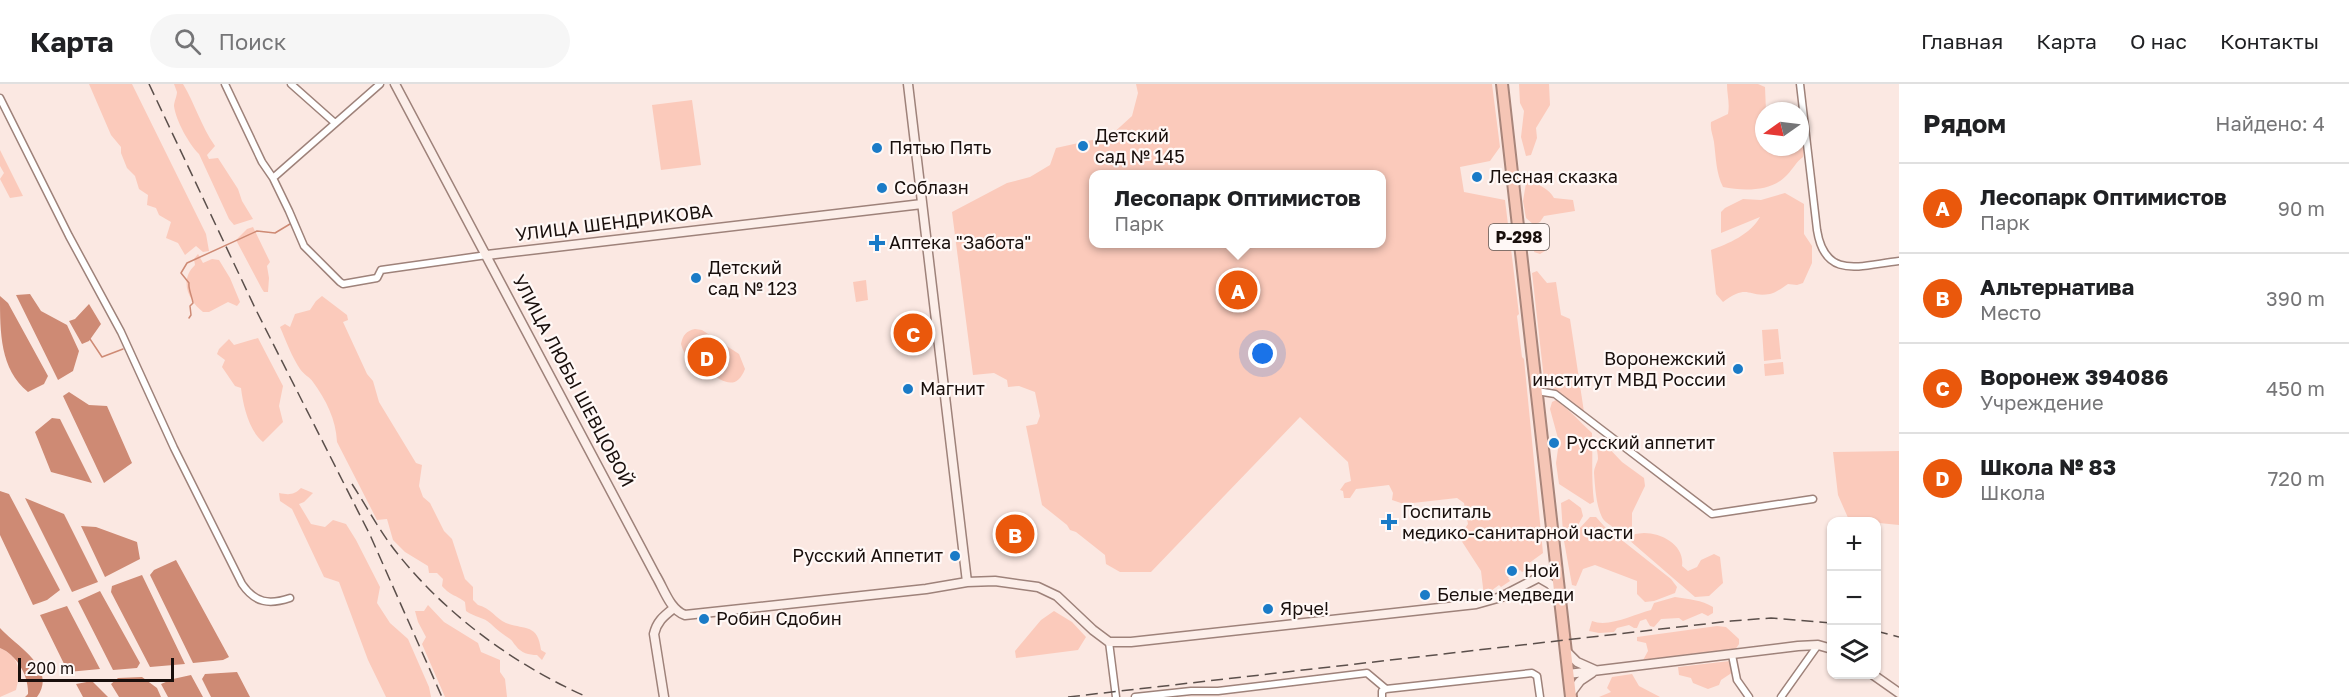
<!DOCTYPE html>
<html lang="ru">
<head>
<meta charset="utf-8">
<style>
	body { margin:0; font-family:"Golos Text",sans-serif; background:#f6f6f6; color:#202124 }
	.controls { position:absolute; right:18px; bottom:18px; display:grid; overflow:hidden; border-radius:12px; box-shadow:0 2px 4px #0004 }
	.controls button { width:54px; height:54px; display:grid; place-items:center; padding:0; border:0; border-bottom:2px solid #e0e0e0; background:#fff; color:#202124; font:30px sans-serif }
	.compass { position:absolute; left:1755px; top:18px; width:54px; height:54px; border-radius:50%; background:#fff; box-shadow:0 2px 4px #0004; rotate:256deg }
	.scale { position:absolute; left:18px; bottom:15px; width:156px; box-sizing:border-box; padding-left:6px; border:3px solid #190f0c; border-top:0; font-size:16px; line-height:21px; white-space:nowrap; color:#190f0c; -webkit-text-stroke:4px #fff8f6; paint-order:stroke }
	.you { position:absolute; left:1263px; top:270px; width:21px; height:21px; margin:-15px; border:4px solid #fff; border-radius:50%; background:#1a73e8; box-shadow:0 0 0 9px #1a73e833 }
	.badge { display:grid; place-items:center; width:39px; height:39px; border-radius:50%; background:#ea580c; color:#fff; font-size:20px; font-weight:700 }
	.pin { position:absolute; translate:-50% -50%; border:3px solid #fff; box-shadow:0 2px 6px #0006 }
	.popup { position:absolute; left:1089px; top:86px; width:297px; height:78px; box-sizing:border-box; display:grid; place-content:center; border-radius:12px; background:#fff; filter:drop-shadow(0 2px 4px #0005); font-size:20px; white-space:nowrap; color:#757577 }
	.popup b { font-size:22px; color:#202124 }
	.popup::after { content:''; position:absolute; left:50%; top:100%; margin-left:-12px; border:12px solid transparent; border-top-color:#fff }
	.list { margin:0; padding:0; list-style:none }
	h2 { display:flex; justify-content:space-between; align-items:center; height:78px; margin:0; padding:0 24px; font-size:26px }
	h2 small { font-size:20px; font-weight:400; color:#757577 }
	.list li { display:grid; grid-template-columns:39px 1fr auto; gap:18px; align-items:center; box-sizing:border-box; height:90px; padding:0 24px; border-top:2px solid #e0e0e0 }
	.list b { display:block; font-size:22px; white-space:nowrap }
	.list p { margin:0; font-size:20px; white-space:nowrap; color:#757577 }
	.list em { font-size:20px; font-style:normal; color:#757577 }
	.icon { flex:none; width:33px; height:33px; fill:none; stroke:currentColor; stroke-width:2; stroke-linecap:round; stroke-linejoin:round }
	.map { position:relative; flex:none; width:1899px; height:613px; overflow:hidden }
	header { display:flex; align-items:center; gap:36px; box-sizing:border-box; height:84px; padding:0 30px; background:#fff; border-bottom:2px solid #e0e0e0 }
	header strong { font-size:28px }
	nav { display:flex; gap:33px; margin-inline-start:auto; font-size:21px }
	.search { width:420px; height:54px; background:#f6f6f6; display:flex; align-items:center; gap:15px; box-sizing:border-box; padding:0 21px; border-radius:33px; color:#757577; font-size:22px }
	main { display:flex }
	aside { flex:1; background:#fff }
	.map>svg:first-child { display:block }
	.green { fill:#fbcabb; fill-rule:evenodd }
	.water { fill:#ce8a74 }
	.lines { fill:none; stroke-linecap:round; stroke-linejoin:round }
	.stream { stroke:#ce8a74; stroke-width:1.5 }
	.street-casing { stroke:#9e827a; stroke-width:9 }
	.secondary-casing { stroke:#9e827a; stroke-width:11 }
	.highway-casing { stroke:#a8857a; stroke-width:14 }
	.street { stroke:#fff; stroke-width:6 }
	.secondary { stroke:#fceee9; stroke-width:8 }
	.highway { stroke:#f5c5b5; stroke-width:10 }
	.rail { stroke:#5b4f4b; stroke-width:1.5; stroke-dasharray:12 6; stroke-linecap:butt }
	.poi-dot { fill:#1a7bc7; stroke:#fff8f6; stroke-width:2 }
	.labels { text-anchor:middle; stroke-width:4.5; stroke-linejoin:round; paint-order:stroke }
	.shield { fill:#fff8f6; stroke:#5e5552; stroke-width:1.5 }
	.shield-label { font-size:16px; font-weight:bold; fill:#190f0c }
	.poi-label { font-size:18px; fill:#190f0c; stroke:#fff8f6; text-anchor:start }
	.street-label { font-size:18px; fill:#190f0c; stroke:#fff8f6 }
</style>
</head>
<body>
<header>
<strong>Карта</strong>
<div class="search"><svg class="icon" aria-label="search" viewBox="0 0 24 24"><circle cx="10" cy="10" r="6"/><path d="M15 15l6 6"/></svg>Поиск</div>
<nav><a>Главная</a><a>Карта</a><a>О нас</a><a>Контакты</a></nav>
</header>
<main>
<div class="map">
<svg width="1899" height="613" viewBox="0 0 1899 613">
	<rect width="100%" height="100%" fill="#fbe8e2"/>
	<path class="green" d="M89 0H132L206 150 209 167 203 168 196 162 185 171 178 159 166 154 171 138 159 131 156 124 147 121 148 111 139 105 135 92 127 84 121 69V63L111 51Z
		M174 0H183C195 20 201 42 215 62L207 71 209 75 218 74 238 105 242 117 253 135 234 141 229 135 199 70C189 60 176 37 174 22 174 18 177 12 177 8Z
		M1136 0H1492L1500 63 1490 77 1460 83 1464 108 1505 116 1519 230 1517 232 1522 273 1524 275 1543 469 1525 482 1524 487 1522 488 1520 486 1508 494 1510 497 1501 503 1499 501 1484 512 1481 487 1459 453 1468 440 1464 419 1457 414 1404 420 1392 416 1393 409 1389 401 1356 405 1350 414H1344L1343 407 1340 406 1345 399 1351 397 1348 378 1300 333 1151 488H1120L1106 480 1105 471 1076 448 1070 446 1067 441 1042 421 1026 342 1037 340 1040 332 1035 308 1019 302 1008 303 1007 296 994 289 973 291 952 128 1007 99 1030 93 1050 81 1056 64 1110 52 1132 32 1138 9ZM1094 91H1382V160H1094Z
		M1519 0H1549L1550 21 1536 44 1537 54 1531 71 1526 72 1521 53 1524 27 1520 19Z
		M1727 0H1758L1765 3 1766 27H1764V63H1800L1801 58 1804 63 1803 73C1796 78 1793 85 1787 91 1771 108 1744 107 1723 103 1716 89 1716 74 1714 58 1713 51 1710 46 1711 38L1728 30C1730 19 1727 11 1727 0Z
		M692 16 701 81 661 86 652 21Z
		M0 66 23 112 10 114 0 95 4 89 0 82Z
		M1533 95C1539 103 1549 104 1554 114L1573 116 1575 127 1544 132 1540 138 1534 141 1526 134 1523 117 1526 99Z
		M1785 109 1804 120V150L1812 162V179L1803 199 1797 201 1788 200C1783 203 1776 209 1770 210 1747 214 1749 199 1723 218L1716 210 1711 166C1728 160 1751 150 1760 133L1721 149V128L1725 124 1743 115 1761 116Z
		M253 143 270 178 267 182 269 194 268 208H264L262 205 236 156 247 145Z
		M1543 144 1545 167 1540 170 1534 168 1536 162 1533 150 1536 145Z
		M198 170 203 179 212 175 219 176 230 194 240 218 237 222 228 218 209 228H203C188 216 179 196 195 181L194 175Z
		M1537 187 1547 199 1556 198 1561 231 1570 235 1584 328 1547 300 1544 295 1532 189Z
		M866 196 868 216 856 218 853 198Z
		M322 212 347 231 348 236 343 238 367 290 373 297 379 318 416 379 422 381 419 402 423 413 430 419 444 447 452 455 465 495 473 503V516L478 521C491 524 495 534 506 539 524 546 538 539 541 566L546 569 542 576 537 571C529 571 521 569 516 562 513 559 513 557 510 555 503 550 497 546 491 540 484 533 474 533 466 527L465 518C455 510 452 513 442 502L443 495 437 489H429L428 482 405 468 393 456 387 435 377 436 337 358C336 335 326 316 313 298 310 293 304 291 300 285 292 273 286 257 280 243L285 240 290 243 295 230 310 226 316 217Z
		M695 245 702 246 739 270 745 285C736 308 722 297 707 287 696 279 684 274 681 260 683 251 686 247 695 245Z
		M1778 245 1781 275 1764 277 1762 246Z
		M258 254 283 302 279 322 283 338 263 358C249 347 243 321 241 304L235 302 222 283 225 276 217 270 219 265 229 255 234 261Z
		M1783 278 1784 290 1765 292 1764 280Z
		M1556 316C1570 326 1579 337 1592 349 1593 372 1591 394 1594 418L1590 420 1559 400 1556 379 1559 358 1550 325 1552 318Z
		M1598 356 1603 358 1622 378 1644 394 1645 402 1632 429V447C1625 450 1620 448 1614 444 1611 441 1606 439 1603 435 1596 423 1595 402 1594 389 1594 384 1597 379 1598 375 1598 367 1595 364 1598 356Z
		M1899 367V441L1849 436 1838 411 1833 368Z
		M301 404 313 409 304 418 299 420 311 440 325 443 333 436 346 440 356 456 380 503 377 519 390 539 408 555 429 603 431 613H386L368 576 339 498 324 493 292 425 280 417 279 409C289 411 294 411 301 404Z
		M1569 415 1581 424 1583 432 1577 443 1567 450 1563 449 1561 419Z
		M1590 433H1596L1604 442 1671 495 1677 503 1675 509 1654 517 1645 518 1637 510V497L1595 481 1583 485 1576 502 1572 501 1564 457 1579 445Z
		M1644 449C1663 449 1685 462 1682 482L1688 487 1697 483 1701 476 1714 470 1720 473 1723 499 1709 512 1695 513 1629 456 1635 450Z
		M1675 513C1688 515 1702 516 1713 523V529L1708 532 1702 529 1683 537 1679 534 1661 535 1654 543 1650 542 1646 535 1640 537 1637 544H1634L1629 541 1617 544 1614 548 1599 549 1589 547 1592 537C1609 544 1634 530 1651 526L1654 519Z
		M428 521 444 538 478 559 481 568 500 576V588L505 595 507 613H445L422 560 426 553 418 538 415 527H424Z
		M1054 527 1072 538 1086 553 1078 566 1016 574 1015 567 1041 536Z
		M1717 542 1726 543 1739 555V560L1735 566 1642 578 1648 567 1646 559 1637 557V553Z
		M0 564C20 573 21 586 16 606L0 613Z
		M1730 577 1733 588 1721 596 1719 601 1708 605 1693 599 1691 594 1679 591 1678 583Z
		M1632 590 1639 602 1660 613H1599L1611 608 1607 604 1612 593Z"/>
	<path class="water" d="M30 210 41 227 67 241 79 267 73 287 58 296 16 211Z
		M0 212 8 219 48 292 44 300 28 308C0 285 0 249 0 212Z
		M89 220 101 240 89 257 82 260 69 237 75 235Z
		M69 308 89 321 107 322 132 379 104 399 63 312Z
		M52 334 60 335 92 399 51 388 35 348Z
		M0 407 9 410 60 506 47 516 33 521 0 451Z
		M25 414 64 430 98 498 72 508Z
		M81 442 96 443 137 458 140 475 105 493Z
		M176 476 229 573 223 576 193 579 150 491 154 486Z
		M142 491 185 580 150 583 111 508 112 502Z
		M100 507 140 579 137 584 113 586 78 517Z
		M67 522 100 585 68 588 40 531Z
		M0 544C16 562 58 584 37 613H25L28 610C29 592 17 571 0 564Z
		M237 588 250 613H211L202 595 205 590Z
		M191 591 203 613H168L161 600 173 595Z
		M142 593 157 604 161 613H119L111 600 118 594Z
		M92 597 108 613H83L76 600Z"/>
	<g class="lines">
		<path class="stream" d="M189 234 191 231 190 222 193 219C192 212 188 205 189 199L181 189 187 179 257 147 275 149 290 140
			M90 255 102 273 123 265"/>
		<defs>
			<path id="street" d="M225 0 262 78 273 94 289 127 304 162 340 198 343 200 377 194 381 186 487 171
				M291 0 335 39
				M1800 0 1817 146C1825 197 1861 181 1899 177
				M0 14 69 152 121 248 174 364 242 500C255 519 269 521 290 514
				M273 94 380 0
				M1537 307 1555 310 1712 430 1813 415
				M1109 558 1116 613
				M1732 571 1737 596 1749 613
				M1135 613 1191 607H1218L1367 589 1386 605
				M1382 613V607L1386 605 1532 589 1537 592 1540 613
				M1781 613 1818 561"/>
			<path id="secondary" d="M395 0 656 492C664 505 670 526 685 531L926 505 967 498 995 497 1038 503 1057 512 1093 546 1109 558H1131L1476 520 1501 513 1557 484
				M908 0 967 498
				M487 171 922 120
				M1538 493 1550 500 1560 511
				M1566 567 1577 578 1595 586
				M1568 590 1798 562 1818 561 1832 565
				M1872 590 1899 609
				M1571 609 1580 597 1592 589
				M664 613 654 550C657 537 664 532 674 524"/>
			<path id="highway" d="M1502 0 1571 613"/>
		</defs>
		<use href="#street" class="street-casing"/>
		<use href="#secondary" class="secondary-casing"/>
		<use href="#highway" class="highway-casing"/>
		<use href="#street" class="street"/>
		<use href="#secondary" class="secondary"/>
		<use href="#highway" class="highway"/>
		<path class="rail" d="M149 0 256 226 370 451 442 613
			M352 400C367 423 380 448 397 469 446 531 515 581 587 613
			M1876 547 1899 553
			M1068 613 1731 537 1771 534 1832 539"/>
	</g>
	<g class="poi-dot">
		<circle cx="1083" cy="62" r="6"/>
		<circle cx="877" cy="64" r="6"/>
		<circle cx="1477" cy="93" r="6"/>
		<circle cx="882" cy="104" r="6"/>
		<path d="M874 150h6v6h6v6h-6v6h-6v-6h-6v-6h6z"/>
		<circle cx="696" cy="194" r="6"/>
		<circle cx="1738" cy="285" r="6"/>
		<circle cx="908" cy="305" r="6"/>
		<circle cx="1554" cy="359" r="6"/>
		<path d="M1386 429h6v6h6v6h-6v6h-6v-6h-6v-6h6z"/>
		<circle cx="955" cy="472" r="6"/>
		<circle cx="1512" cy="487" r="6"/>
		<circle cx="1425" cy="511" r="6"/>
		<circle cx="1268" cy="525" r="6"/>
		<circle cx="704" cy="535" r="6"/>
	</g>
	<g class="labels">
		<rect class="shield" x="1489" y="140" width="60" height="26" rx="4.5"/>
		<g class="shield-label">
			<text x="1519" y="159">Р-298</text>
		</g>
		<g class="poi-label">
			<text x="1095" y="58">Детский<tspan x="1095" dy="21">сад № 145</tspan></text>
			<text x="889" y="70">Пятью Пять</text>
			<text x="1489" y="99">Лесная сказка</text>
			<text x="894" y="110">Соблазн</text>
			<text x="889" y="165">Аптека "Забота"</text>
			<text x="708" y="190">Детский<tspan x="708" dy="21">сад № 123</tspan></text>
			<text x="1726" y="281" text-anchor="end">Воронежский<tspan x="1726" dy="21">институт МВД России</tspan></text>
			<text x="920" y="311">Магнит</text>
			<text x="1566" y="365">Русский аппетит</text>
			<text x="1402" y="434">Госпиталь<tspan x="1402" dy="21">медико-санитарной части</tspan></text>
			<text x="943" y="478" text-anchor="end">Русский Аппетит</text>
			<text x="1524" y="493">Ной</text>
			<text x="1437" y="517">Белые медведи</text>
			<text x="1280" y="531">Ярче!</text>
			<text x="716" y="541">Робин Сдобин</text>
		</g>
		<g class="street-label">
			<text transform="translate(614 139) rotate(-7)" y="6">УЛИЦА ШЕНДРИКОВА</text>
			<text transform="translate(573 297) rotate(62)" y="6">УЛИЦА ЛЮБЫ ШЕВЦОВОЙ</text>
		</g>
	</g>
</svg>
<div class="controls">
<button>+</button>
<button>−</button>
<button><svg class="icon" aria-label="layers" viewBox="0 0 24 24"><path d="M12 4l9 5-9 5-9-5zM3 14l9 5 9-5"/></svg></button>
</div>
<svg class="compass" viewBox="-18 -18 36 36"><path d="M0-13l5 13h-10z" fill="#e53935"/><path d="M0 13l5-13h-10z" fill="#757577"/></svg>
<div class="scale">200 m</div>
<div class="you"></div>
<div class="pin badge" style="left:1238px;top:206px">A</div>
<div class="popup"><b>Лесопарк Оптимистов</b>Парк</div>
<div class="pin badge" style="left:1015px;top:450px">B</div>
<div class="pin badge" style="left:913px;top:249px">C</div>
<div class="pin badge" style="left:707px;top:273px">D</div>
</div>
<aside>
<h2>Рядом<small>Найдено: 4</small></h2>
<ul class="list">
<li><span class="badge">A</span><div><b>Лесопарк Оптимистов</b><p>Парк</p></div><em>90 m</em></li>
<li><span class="badge">B</span><div><b>Альтернатива</b><p>Место</p></div><em>390 m</em></li>
<li><span class="badge">C</span><div><b>Воронеж 394086</b><p>Учреждение</p></div><em>450 m</em></li>
<li><span class="badge">D</span><div><b>Школа № 83</b><p>Школа</p></div><em>720 m</em></li>
</ul>
</aside>
</main>
</body>
</html>
